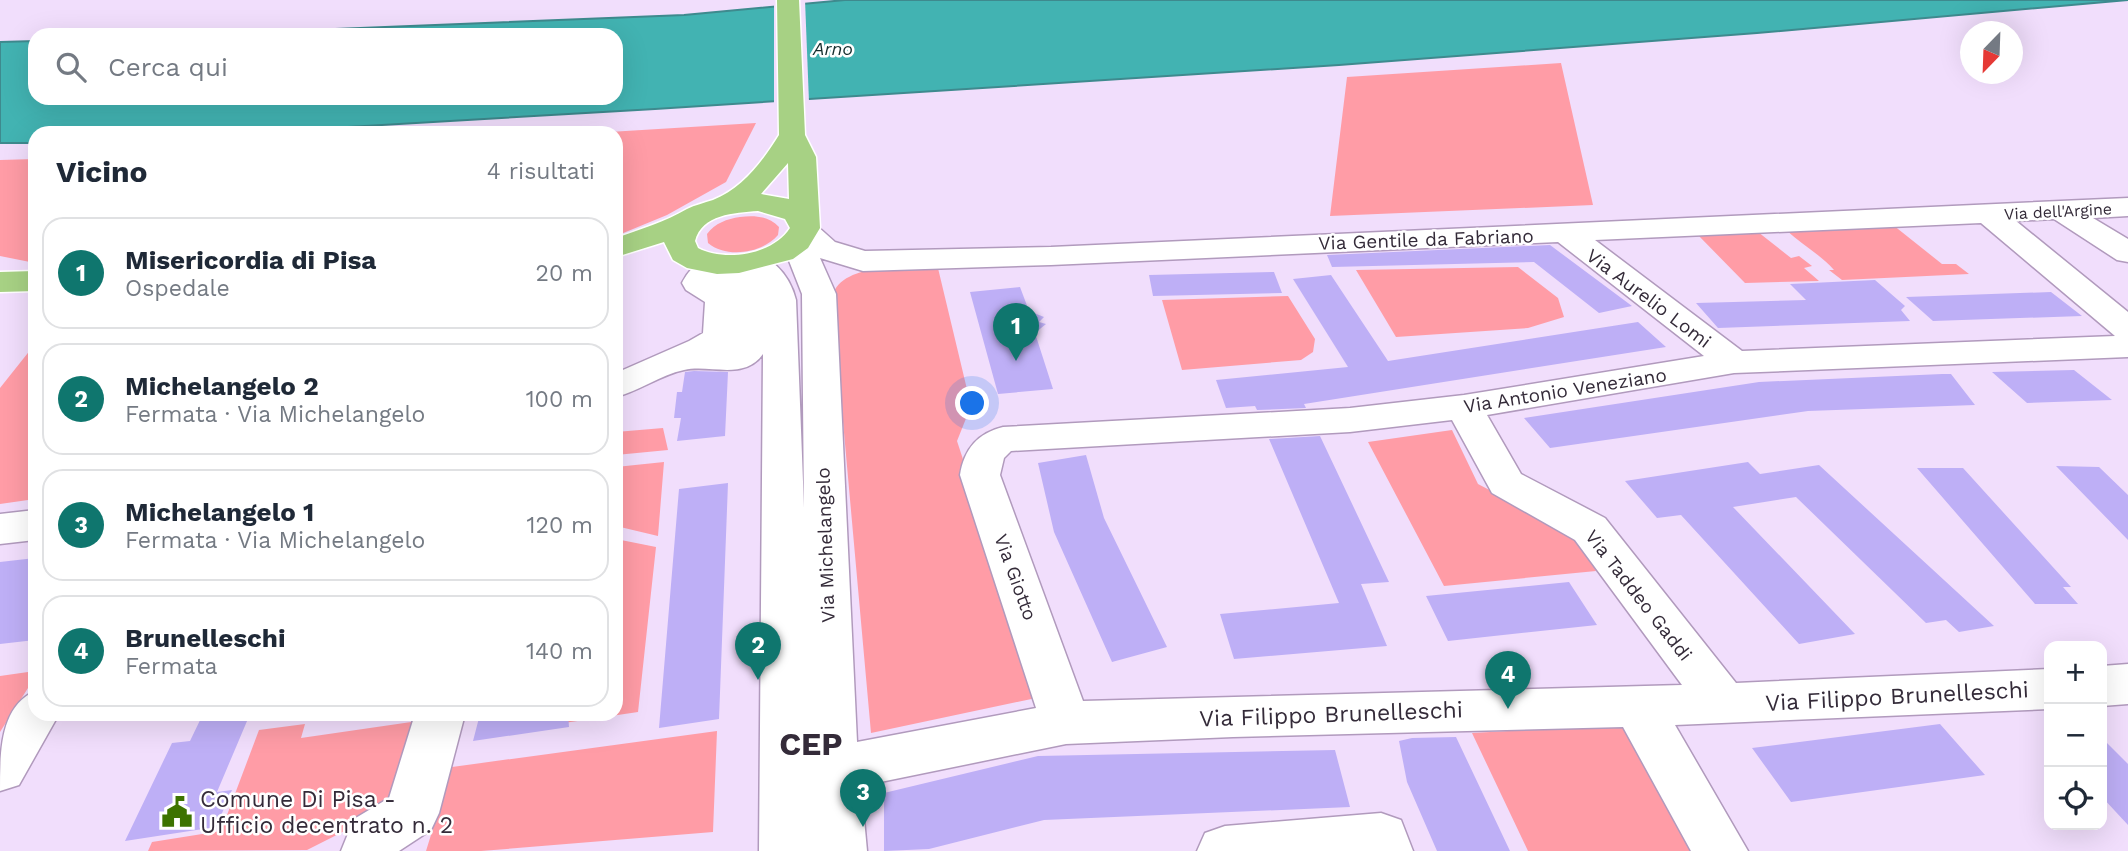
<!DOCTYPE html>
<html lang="it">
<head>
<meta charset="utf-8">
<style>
	body { margin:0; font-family:"Work Sans",sans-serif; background:#f6f6f7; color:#1f2937 }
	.controls { position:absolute; right:21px; bottom:21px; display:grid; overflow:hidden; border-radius:14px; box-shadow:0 7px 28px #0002 }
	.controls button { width:63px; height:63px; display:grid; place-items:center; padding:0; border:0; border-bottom:2px solid #e0e1e3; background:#fff; color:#1f2937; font:35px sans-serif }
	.compass { position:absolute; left:1960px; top:21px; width:63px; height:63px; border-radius:50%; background:#fff; box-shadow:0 7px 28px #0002; rotate:203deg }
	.you { position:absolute; left:973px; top:404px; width:24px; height:24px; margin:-18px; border:5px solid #fff; border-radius:50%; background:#1a73e8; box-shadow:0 0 0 10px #1a73e833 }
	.badge { display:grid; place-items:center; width:46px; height:46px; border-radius:50%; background:#0f766e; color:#fff; font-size:23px; font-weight:700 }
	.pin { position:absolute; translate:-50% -58px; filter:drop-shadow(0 2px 4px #0008) }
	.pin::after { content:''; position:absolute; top:37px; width:24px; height:21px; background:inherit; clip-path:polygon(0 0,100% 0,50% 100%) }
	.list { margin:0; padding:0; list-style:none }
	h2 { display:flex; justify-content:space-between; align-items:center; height:91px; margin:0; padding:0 28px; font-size:30px }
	h2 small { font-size:23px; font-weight:400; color:#747a83 }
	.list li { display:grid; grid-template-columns:46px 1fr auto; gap:21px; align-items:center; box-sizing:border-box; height:112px; margin:0 14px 14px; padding:0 14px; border:2px solid #e0e1e3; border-radius:21px }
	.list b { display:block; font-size:26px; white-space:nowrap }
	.list p { margin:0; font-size:23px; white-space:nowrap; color:#747a83 }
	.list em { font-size:23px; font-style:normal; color:#747a83 }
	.icon { flex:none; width:38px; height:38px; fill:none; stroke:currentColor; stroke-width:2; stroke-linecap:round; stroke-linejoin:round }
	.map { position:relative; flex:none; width:2128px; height:851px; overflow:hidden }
	.search { position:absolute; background:#fff; box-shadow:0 7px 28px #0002; left:28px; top:28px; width:595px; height:77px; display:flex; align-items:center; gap:18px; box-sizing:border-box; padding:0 24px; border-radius:21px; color:#747a83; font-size:26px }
	.panel { position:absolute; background:#fff; box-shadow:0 7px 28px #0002; left:28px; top:126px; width:595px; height:595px; border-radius:21px }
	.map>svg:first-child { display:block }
	.green { fill:#ff9ca6 }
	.water { fill:#42b3b2; stroke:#3e8a8e; stroke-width:2 }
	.pier { fill:#f1defc }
	.building { fill:#beaff6 }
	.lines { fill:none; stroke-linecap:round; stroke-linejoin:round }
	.minor-casing { stroke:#b19abd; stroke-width:3 }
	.major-casing { stroke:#fff; stroke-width:3 }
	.minor { fill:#fff; fill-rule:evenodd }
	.major { fill:#a7d184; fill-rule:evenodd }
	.labels { text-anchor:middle; stroke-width:5; stroke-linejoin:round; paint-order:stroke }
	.far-street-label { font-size:16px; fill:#342b39; stroke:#fff }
	.far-water-label { font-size:18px; font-style:italic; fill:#152e2e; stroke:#fff }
	.street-label { font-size:19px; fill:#342b39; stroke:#fff }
	.near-street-label { font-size:23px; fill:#342b39; stroke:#fff }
	.near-poi-label { font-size:23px; fill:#342b39; stroke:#fff; text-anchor:start }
	.near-district-label { font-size:32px; font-weight:bold; fill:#342b39; stroke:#fff }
</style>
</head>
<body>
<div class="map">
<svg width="2128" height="851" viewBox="0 0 2128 851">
	<rect width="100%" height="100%" fill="#f1defc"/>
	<path class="green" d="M1561 63 1593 205 1330 216 1347 77Z
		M756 123 726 182 667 215 616 236V133H593Z
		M35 159V263L0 256V160Z
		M740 217C754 215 769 216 779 227L778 235C763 253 727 259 708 243L707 234C715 223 727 219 740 217Z
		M1893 225 1942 264H1956L1969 274 1842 280 1829 270H1834C1820 254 1802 245 1786 230Z
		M1758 232 1791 258 1799 256 1812 266 1804 268 1819 281 1745 283 1697 234Z
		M937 264 971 406 957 441 1041 697 871 733 832 299C837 262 909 267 937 264Z
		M1518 267 1558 298 1564 317 1528 328 1396 337 1356 270Z
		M1288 296 1315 339 1313 352 1301 360 1182 370 1162 300Z
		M35 344V499L0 504V388Z
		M663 428 668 450 616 455V432Z
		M1452 430 1478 484 1579 537 1596 571 1444 586 1368 442Z
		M664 462 658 536 616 526V467Z
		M616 539 656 547 638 712 564 723 565 714H616Z
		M35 671V677L0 732V676Z
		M425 720 400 803 307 850 148 851 152 842 221 831 259 730 305 724 301 738Z
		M1633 724 1703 851H1528L1472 733Z
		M717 731 713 832 481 851H426L452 767Z"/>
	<path class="water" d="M845 0H2128L1757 33 1339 65 655 109 244 133H35V143H0V42L35 41V98H616V35H188L684 15Z"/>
	<path class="pier" d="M805 0 809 102 774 105V3Z"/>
	<path class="building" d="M1550 245 1632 306 1599 313 1534 262 1332 267 1327 255Z
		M1274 272 1282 293 1153 296 1149 275Z
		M1331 275 1388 361 1638 322 1666 347 1304 404 1306 408 1257 410 1255 406 1226 408 1216 380 1348 367 1293 279Z
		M1875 280 1905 306 1901 310 1910 321 1718 328 1696 303 1806 300 1790 284Z
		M1020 287 1029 311 1044 317 1039 322 1046 324 1035 333 1053 389 998 394 970 292Z
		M2051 292 2082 316 1933 321 1906 297Z
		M2074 370 2112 400 2027 403 1992 372Z
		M694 371 728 372 725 436 677 441 681 418H674L677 392H682L685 372Z
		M1942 374H1951L1975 405 1808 411 1550 448 1524 418 1759 382Z
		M1320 436 1389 582 1361 584 1387 646 1234 659 1220 614 1339 603 1269 439Z
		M1086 455 1104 518 1167 647 1112 662 1054 532 1038 463Z
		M1748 462 1760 474 1819 465 1994 626 1959 632 1946 620 1926 623 1796 497 1733 507 1855 634 1799 644 1681 515 1657 518 1625 481Z
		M2056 466 2099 467 2128 495V540Z
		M1917 468H1963L2071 587H2063L2078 604H2035Z
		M728 483 719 719 659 728 679 489Z
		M35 558V640L0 644V562Z
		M1569 582 1597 625 1448 641 1426 596Z
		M203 714H250L217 792 232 790 216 827 125 841 172 743 190 741Z
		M480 714H568L569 727 473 741Z
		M1940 724 1985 775 1791 802 1752 748Z
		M1456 737 1510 851H1437L1407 782 1399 741 1412 738Z
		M2102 738 2128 764V825L2102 797Z
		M1335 750 1350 807 1044 820 929 849 884 851V793L1038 756Z"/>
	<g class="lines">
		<defs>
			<path id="minor" d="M2128 198V216L2093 218 2128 239V262L2117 260 2054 219 2016 221 2128 312V357L1734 373 1487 415 1521 474 1605 518 1736 683 2049 669V709L1675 725 1748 851H1691L1623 727 1233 737 1066 744 861 786 867 851H759L763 354C744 381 710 364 684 370 660 375 639 391 616 397V373L689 341 703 333 705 302 686 290 682 283C692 263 715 245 737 262L741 256C769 249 790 275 796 300L804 508 802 294 782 243 787 236 792 235 790 231 794 225 805 222 816 225 835 242 865 251 1051 247ZM1981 223 2115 336 1742 351 1595 240ZM1558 242 1704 356 1464 395 1350 408 1003 427C978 433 964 449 960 475L1036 708 857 742 836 294 820 258 863 271 1051 265ZM1452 420 1492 493 1575 540 1682 685 1083 701 1000 475 1004 458 1011 451 1350 432Z
				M35 510V540L0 544V514Z
				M2128 664V704L2102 706V666Z
				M35 691V714H59L19 785 0 791C0 751 0 707 35 691Z
				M415 714H465L439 813 431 830 399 851H341L354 819 389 798Z
				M1381 813 1401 820 1413 851H1197L1205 833 1225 826Z"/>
			<path id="major" d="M777 0H799L805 135 816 157 820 228 808 248 793 259 739 273 717 274 687 268 673 260 664 242 616 257V238C641 229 665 222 687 209 695 205 704 203 713 200 742 189 763 161 779 135ZM788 163 789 199 761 194ZM758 211 785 219 790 228C773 255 724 262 698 248L695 241C702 214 734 213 758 211Z
				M35 271V291L0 292V272Z"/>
		</defs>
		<use href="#minor" class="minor-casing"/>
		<use href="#major" class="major-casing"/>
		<use href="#minor" class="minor"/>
		<use href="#major" class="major"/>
	</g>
	<defs>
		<symbol id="civic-bare" viewBox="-9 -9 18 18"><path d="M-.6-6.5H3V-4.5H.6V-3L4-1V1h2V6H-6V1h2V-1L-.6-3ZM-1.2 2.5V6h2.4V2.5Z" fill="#3d7300" stroke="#fff" stroke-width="2.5" paint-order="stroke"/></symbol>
	</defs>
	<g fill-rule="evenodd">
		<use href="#civic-bare" x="155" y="790" width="44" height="44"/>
	</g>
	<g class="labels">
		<g class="far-street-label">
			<text transform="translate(2058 211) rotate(-3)" y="6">Via dell'Argine</text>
		</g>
		<g class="far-water-label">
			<text x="833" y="55">Arno</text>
		</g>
		<g class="street-label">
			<text transform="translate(1426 239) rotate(-2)" y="7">Via Gentile da Fabriano</text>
			<text transform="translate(1649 298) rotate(37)" y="7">Via Aurelio Lomi</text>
			<text transform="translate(1565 390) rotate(-9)" y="7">Via Antonio Veneziano</text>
			<text transform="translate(825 545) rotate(-92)" y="7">Via Michelangelo</text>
			<text transform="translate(1016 577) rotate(70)" y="7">Via Giotto</text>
			<text transform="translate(1639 595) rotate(52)" y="7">Via Taddeo Gaddi</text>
		</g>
		<g class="near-street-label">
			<text transform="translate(1897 696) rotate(-3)" y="8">Via Filippo Brunelleschi</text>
			<text transform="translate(1331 714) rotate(-2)" y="8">Via Filippo Brunelleschi</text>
		</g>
		<g class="near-poi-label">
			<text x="200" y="807">Comune Di Pisa -<tspan x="200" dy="26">Ufficio decentrato n. 2</tspan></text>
		</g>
		<g class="near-district-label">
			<text x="811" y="755">CEP</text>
		</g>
	</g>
</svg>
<div class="controls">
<button>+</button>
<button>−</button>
<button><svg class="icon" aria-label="locate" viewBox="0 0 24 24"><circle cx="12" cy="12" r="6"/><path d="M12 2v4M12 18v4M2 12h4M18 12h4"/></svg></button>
</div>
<svg class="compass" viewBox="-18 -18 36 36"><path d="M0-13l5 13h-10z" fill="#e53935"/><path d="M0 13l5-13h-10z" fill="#747a83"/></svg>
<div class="you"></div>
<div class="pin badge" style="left:1016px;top:361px">1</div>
<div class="pin badge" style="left:758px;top:680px">2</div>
<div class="pin badge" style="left:863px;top:827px">3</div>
<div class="pin badge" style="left:1508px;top:709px">4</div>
<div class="search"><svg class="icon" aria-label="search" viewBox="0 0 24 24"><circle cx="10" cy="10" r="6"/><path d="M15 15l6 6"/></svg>Cerca qui</div>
<section class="panel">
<h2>Vicino<small>4 risultati</small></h2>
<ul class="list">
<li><span class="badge">1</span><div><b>Misericordia di Pisa</b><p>Ospedale</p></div><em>20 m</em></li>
<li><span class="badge">2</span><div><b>Michelangelo 2</b><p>Fermata · Via Michelangelo</p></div><em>100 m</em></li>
<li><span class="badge">3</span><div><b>Michelangelo 1</b><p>Fermata · Via Michelangelo</p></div><em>120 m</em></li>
<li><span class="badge">4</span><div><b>Brunelleschi</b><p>Fermata</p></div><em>140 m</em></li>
</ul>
</section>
</div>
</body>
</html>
